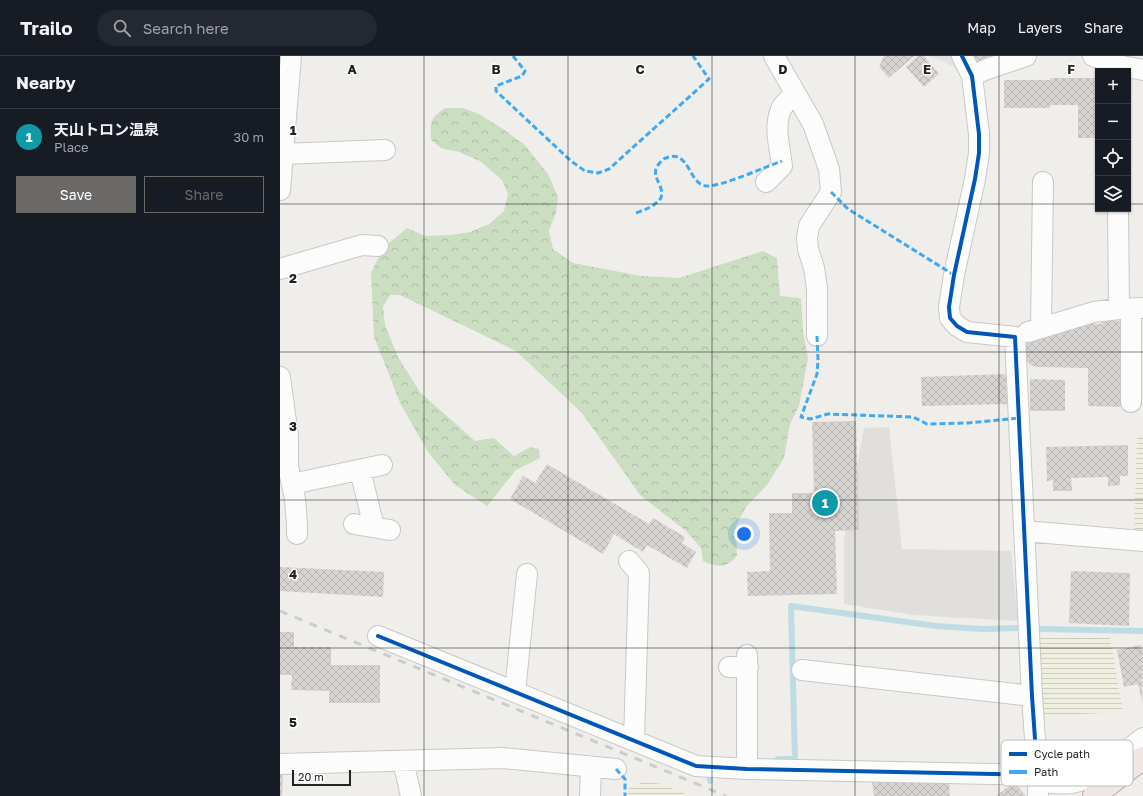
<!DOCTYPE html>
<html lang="en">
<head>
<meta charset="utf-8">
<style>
	body { margin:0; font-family:"Golos Text","Noto Sans JP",sans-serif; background:#242831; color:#f1f3f6 }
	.controls { position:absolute; right:12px; top:12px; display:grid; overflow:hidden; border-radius:0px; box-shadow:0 1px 3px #0004 }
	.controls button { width:36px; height:36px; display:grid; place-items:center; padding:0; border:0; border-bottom:1px solid #363941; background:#171b24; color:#f1f3f6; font:20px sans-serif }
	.scale { position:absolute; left:12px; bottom:10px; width:59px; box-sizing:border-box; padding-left:4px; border:2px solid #222; border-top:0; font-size:11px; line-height:14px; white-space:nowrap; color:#222; -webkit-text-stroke:3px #fff; paint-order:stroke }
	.you { position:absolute; left:464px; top:478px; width:14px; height:14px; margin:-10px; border:3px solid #fff; border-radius:50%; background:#1a73e8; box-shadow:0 0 0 6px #1a73e833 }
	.badge { display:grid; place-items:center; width:26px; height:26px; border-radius:50%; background:#6a6968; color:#fff; font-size:13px; font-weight:700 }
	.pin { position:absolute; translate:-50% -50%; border:2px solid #fff; box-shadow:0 1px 4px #0006 }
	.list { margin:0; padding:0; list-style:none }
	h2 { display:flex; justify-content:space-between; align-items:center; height:52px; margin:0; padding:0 16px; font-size:17px }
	h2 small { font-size:13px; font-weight:400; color:#9ea1a6 }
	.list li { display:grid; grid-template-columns:26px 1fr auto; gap:12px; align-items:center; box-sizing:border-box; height:56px; padding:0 16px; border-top:1px solid #363941 }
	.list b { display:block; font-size:15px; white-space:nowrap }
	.list p { margin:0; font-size:13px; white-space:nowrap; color:#9ea1a6 }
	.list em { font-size:13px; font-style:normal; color:#9ea1a6 }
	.actions { display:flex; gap:8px; padding:12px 16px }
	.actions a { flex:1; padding:9px 0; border:1px solid #6a6968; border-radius:0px; text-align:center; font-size:14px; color:#6a6968 }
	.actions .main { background:#6a6968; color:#fff }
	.icon { flex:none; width:22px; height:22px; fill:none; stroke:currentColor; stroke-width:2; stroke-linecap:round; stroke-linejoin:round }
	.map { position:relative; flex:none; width:863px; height:740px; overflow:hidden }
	header { display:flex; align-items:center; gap:24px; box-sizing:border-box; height:56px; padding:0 20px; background:#171b24; border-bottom:1px solid #363941 }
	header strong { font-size:19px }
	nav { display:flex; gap:22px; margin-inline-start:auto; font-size:14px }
	.search { width:280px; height:36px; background:#242831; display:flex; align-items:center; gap:10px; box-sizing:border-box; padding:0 14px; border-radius:22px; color:#9ea1a6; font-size:15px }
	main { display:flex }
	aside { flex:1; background:#171b24 }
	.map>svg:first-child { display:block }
	.farmland { fill:url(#farmland-rules) }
	.forest { fill:url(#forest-crowns) }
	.parking { fill:#e0dfde }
	.plaza { fill:#e2e1e5 }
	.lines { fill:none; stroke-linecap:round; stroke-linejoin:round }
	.stream { stroke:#bfdbe3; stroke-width:6 }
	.building { fill:url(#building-cross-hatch) }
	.minor-casing { stroke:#c9c8c7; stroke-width:22 }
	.trunk-casing { stroke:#c5a2ac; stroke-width:24 }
	.minor { stroke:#fdfcfc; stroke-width:20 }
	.trunk { stroke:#f0e6e4; stroke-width:22 }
	.rail { stroke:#ccc; stroke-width:3; stroke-dasharray:8 8; stroke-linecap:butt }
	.quiet { stroke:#3fa9f5; stroke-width:3; stroke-dasharray:6 3; stroke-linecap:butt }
	.cycleway-casing { stroke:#fff; stroke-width:6 }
	.cycleway { stroke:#0057b8; stroke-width:4 }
	.grid { fill:none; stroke:#222; stroke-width:1; stroke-opacity:0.55 }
	.key { fill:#fff; stroke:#bdbdbd; stroke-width:1 }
	.key-label { font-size:11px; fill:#222 }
	.grid-label { font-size:13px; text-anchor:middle; font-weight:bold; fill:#222; stroke:#fff; stroke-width:3; stroke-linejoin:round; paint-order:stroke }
</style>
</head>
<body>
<header>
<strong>Trailo</strong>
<div class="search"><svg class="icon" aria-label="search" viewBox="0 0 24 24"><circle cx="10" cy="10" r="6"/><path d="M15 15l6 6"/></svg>Search here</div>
<nav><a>Map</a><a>Layers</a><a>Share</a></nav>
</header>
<main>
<aside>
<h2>Nearby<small></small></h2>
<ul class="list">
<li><span class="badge" style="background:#0f9aa8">1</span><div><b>天山トロン温泉</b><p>Place</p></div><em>30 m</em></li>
</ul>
<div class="actions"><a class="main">Save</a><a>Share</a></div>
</aside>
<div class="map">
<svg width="863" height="740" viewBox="0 0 863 740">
	<defs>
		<pattern id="farmland-rules" width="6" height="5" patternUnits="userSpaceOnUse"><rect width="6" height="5" fill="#efefdf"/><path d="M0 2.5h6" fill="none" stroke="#cdcdbf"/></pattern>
		<pattern id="forest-crowns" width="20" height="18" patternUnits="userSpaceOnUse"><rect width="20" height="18" fill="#cbdec1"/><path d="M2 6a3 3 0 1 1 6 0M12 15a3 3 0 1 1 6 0" fill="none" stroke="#aebea6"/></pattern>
		<pattern id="building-cross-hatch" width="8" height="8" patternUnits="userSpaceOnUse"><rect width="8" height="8" fill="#d7d4d2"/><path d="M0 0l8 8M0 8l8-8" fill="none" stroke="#b8b6b4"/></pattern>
	</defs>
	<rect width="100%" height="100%" fill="#f0eeeb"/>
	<path class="farmland" d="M857 379H863V481H854Z
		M755 581 830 582 843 656 761 660Z
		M364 726 382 728 410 740H348L349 731Z"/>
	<path class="forest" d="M165 52H183L199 58 220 71 244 88 268 118 278 141 276 157 269 175 273 193 293 207 361 220 399 222 483 195 497 202 500 240 521 242 523 275 528 302 519 350 510 368 504 402 487 429 466 451 456 470 457 500C446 513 436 511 423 505L421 492 406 475 360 439 302 357 236 295 120 239H110L103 251 105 269 118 301 140 336 195 385 214 382 234 400 250 391 259 393 260 402 236 414 207 450 175 429 148 396 121 349 94 281 91 217 103 192 127 172 145 180 171 179 190 176 209 168 224 155 228 138 222 124 200 105 179 96 161 92 151 84C150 66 150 62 165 52Z"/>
	<path class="parking" d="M609 371 622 493 731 495 738 565 633 559 564 548V484L584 372Z"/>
	<path class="plaza" d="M650 0H676L684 15Z"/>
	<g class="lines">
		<path class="stream" d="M760 573 863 575
			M498 703H515L511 550 656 570 703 573 742 572
			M429 717 430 725"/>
	</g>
	<path class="building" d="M604 0H634L609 22 599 11Z
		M638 0H644L659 18 644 31 626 11Z
		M692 0H722L696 10Z
		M770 22H818V82H798V49H770V52H724V24H770Z
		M821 264 845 265 844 351 808 350V312L758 311 752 310 743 302 744 290 748 285 801 267 821 268Z
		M726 318 727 348 642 350 641 321Z
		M750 323 785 324V355H750Z
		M576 365 579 474 555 475 557 538 468 540 467 516 490 515 489 457H512V437H534L532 366Z
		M848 389V420H840V429L828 430V421L791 422 792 435H773V424L767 425 766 391Z
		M267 408 369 468 373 462 405 481 402 487 416 496 407 512 367 489 363 496 334 478 323 498 230 443 243 420 255 427Z
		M0 511 104 516 103 541 0 535Z
		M791 515 850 517 849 570 789 567Z
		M0 576H14V591H51V609H100V647H49V635L11 634 12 619H0Z
		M861 589 863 597 862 646 858 628 844 631 837 594Z
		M0 716H3L2 740H0Z
		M592 725 669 727 670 740H594Z
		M734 726 746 740H716Z"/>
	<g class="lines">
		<defs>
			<path id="minor" d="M494 0 533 68 549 113 551 136 529 170 527 182 528 193 534 212 537 232V280
				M682 0 692 20 699 78V97L695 123 674 219 669 251 670 262 677 270 687 276 735 281 752 640 758 726
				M813 0 842 10 863 14
				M692 20 707 13 746 0
				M3 98 105 94
				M486 126 502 110C500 93 494 73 500 56 502 48 510 43 516 38
				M0 134 11 0
				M838 153 839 253
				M0 213 82 189 98 190
				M761 272 763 126
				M748 276 814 256 839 253 863 252
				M0 321 8 380V410L15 443 17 468V478
				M851 346V253
				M80 414 94 471
				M12 428 102 409
				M74 468 110 474
				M744 475 863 485
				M349 505 359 517 354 685
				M98 580 416 710 467 713 758 719
				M449 611H468
				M522 614 752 640
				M235 636 247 518
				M123 705 131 740
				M0 708 223 702 336 713
				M467 713V599
				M310 740 311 711
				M758 740V726C769 726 782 729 792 727 816 723 844 696 863 682"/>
			<path id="trunk" d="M814 740 863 702"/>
		</defs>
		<use href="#minor" class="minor-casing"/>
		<use href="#trunk" class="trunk-casing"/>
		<use href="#minor" class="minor"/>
		<use href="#trunk" class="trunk"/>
		<path class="rail" d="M0 555 446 740"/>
		<path class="quiet" d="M233 0 245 15 242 20 216 30V35L291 105 305 115 318 117 329 113 429 23 413 0
			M551 136 568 153 674 219
			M356 157C366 153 374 151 381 142 382 138 382 134 380 130 378 124 374 120 376 113 377 110 382 103 386 102 410 92 408 129 427 130 443 130 485 111 502 105
			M537 280 538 304 537 318 521 361 530 363 548 358 633 361 647 368 688 367 739 362
			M336 713 345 723V740"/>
		<defs>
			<path id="cycleway" d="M682 0 692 20 699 78V97L695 123 674 219 669 251 670 262 677 270 687 276 735 281 752 640 758 726
				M98 580 416 710 467 713 758 719"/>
		</defs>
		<use href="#cycleway" class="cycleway-casing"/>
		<use href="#cycleway" class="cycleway"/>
	</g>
	<path class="grid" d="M144 0V740M288 0V740M432 0V740M575 0V740M719 0V740M0 148H818M848 148H863M0 296H863M0 444H863M0 592H863"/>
	<rect x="721" y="684" width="132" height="46" rx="6" class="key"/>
	<rect x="729" y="696" width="18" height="4" fill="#0057b8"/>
	<rect x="729" y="714" width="18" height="4" fill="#3fa9f5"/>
	<g class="key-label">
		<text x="754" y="702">Cycle path</text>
		<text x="754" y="720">Path</text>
	</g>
	<g class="grid-label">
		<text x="72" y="18">A</text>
		<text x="216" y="18">B</text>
		<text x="360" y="18">C</text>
		<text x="503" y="18">D</text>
		<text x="647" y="18">E</text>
		<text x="791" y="18">F</text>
		<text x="13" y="79">1</text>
		<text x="13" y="227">2</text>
		<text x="13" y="375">3</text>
		<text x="13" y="523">4</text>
		<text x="13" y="671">5</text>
	</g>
</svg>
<div class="controls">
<button>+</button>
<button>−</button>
<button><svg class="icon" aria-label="locate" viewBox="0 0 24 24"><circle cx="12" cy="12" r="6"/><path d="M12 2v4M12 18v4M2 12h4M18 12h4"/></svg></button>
<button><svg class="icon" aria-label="layers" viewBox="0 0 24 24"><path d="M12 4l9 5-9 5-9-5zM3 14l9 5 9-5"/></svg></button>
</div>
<div class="scale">20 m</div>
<div class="you"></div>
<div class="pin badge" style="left:545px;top:447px;background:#0f9aa8">1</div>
</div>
</main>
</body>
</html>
